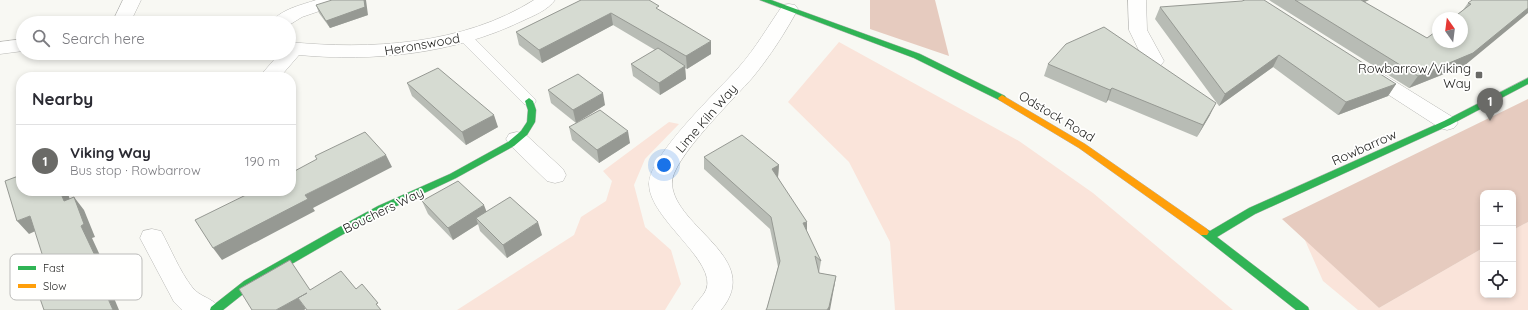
<!DOCTYPE html>
<html lang="en">
<head>
<meta charset="utf-8">
<style>
	body { margin:0; font-family:Quicksand,sans-serif; background:#f7f7f7; color:#2b2b33 }
	.controls { position:absolute; right:12px; bottom:12px; display:grid; overflow:hidden; border-radius:8px; box-shadow:0 2px 6px #0003 }
	.controls button { width:36px; height:36px; display:grid; place-items:center; padding:0; border:0; border-bottom:1px solid #e1e1e2; background:#fff; color:#2b2b33; font:20px sans-serif }
	.compass { position:absolute; left:1432px; top:12px; width:36px; height:36px; border-radius:50%; background:#fff; box-shadow:0 2px 6px #0003; rotate:346deg }
	.you { position:absolute; left:664px; top:165px; width:14px; height:14px; margin:-10px; border:3px solid #fff; border-radius:50%; background:#1a73e8; box-shadow:0 0 0 6px #1a73e833 }
	.badge { display:grid; place-items:center; width:26px; height:26px; border-radius:50%; background:#6a6a67; color:#fff; font-size:13px; font-weight:700 }
	.pin { position:absolute; translate:-50% -33px; filter:drop-shadow(0 1px 2px #0008) }
	.pin::after { content:''; position:absolute; top:21px; width:14px; height:12px; background:inherit; clip-path:polygon(0 0,100% 0,50% 100%) }
	.list { margin:0; padding:0; list-style:none }
	h2 { display:flex; justify-content:space-between; align-items:center; height:52px; margin:0; padding:0 16px; font-size:17px }
	h2 small { font-size:13px; font-weight:400; color:#7c7c81 }
	.list li { display:grid; grid-template-columns:26px 1fr auto; gap:12px; align-items:center; box-sizing:border-box; height:72px; padding:0 16px; border-top:1px solid #e1e1e2 }
	.list b { display:block; font-size:15px; white-space:nowrap }
	.list p { margin:0; font-size:13px; white-space:nowrap; color:#7c7c81 }
	.list em { font-size:13px; font-style:normal; color:#7c7c81 }
	.icon { flex:none; width:22px; height:22px; fill:none; stroke:currentColor; stroke-width:2; stroke-linecap:round; stroke-linejoin:round }
	.map { position:relative; flex:none; width:1528px; height:310px; overflow:hidden }
	.search { position:absolute; background:#fff; box-shadow:0 2px 6px #0003; left:16px; top:16px; width:280px; height:44px; display:flex; align-items:center; gap:10px; box-sizing:border-box; padding:0 14px; border-radius:22px; color:#7c7c81; font-size:15px }
	.panel { position:absolute; background:#fff; box-shadow:0 2px 6px #0003; left:16px; top:72px; width:280px; height:124px; border-radius:16px }
	.map>svg:first-child { display:block }
	.green { fill:#fae4da }
	.forest { fill:#e6cbbf }
	.lines { fill:none; stroke-linecap:round; stroke-linejoin:round }
	.lane-casing { stroke:#b8b8b5; stroke-width:1 }
	.street-casing { stroke:#b8b8b5; stroke-width:1 }
	.fast-casing { stroke:#b8b8b5; stroke-width:1 }
	.slow-casing { stroke:#b8b8b5; stroke-width:1 }
	.lane { fill:#fefefd; fill-rule:evenodd }
	.street { fill:#fefefd; fill-rule:evenodd }
	.fast { fill:#30b455; fill-rule:evenodd }
	.slow { fill:#ff9f0a; fill-rule:evenodd }
	.wall { fill:#b8bcb5 }
	.shaded-wall { fill:#969993 }
	.building { fill:#d6dbd2; stroke:#969993 }
	.poi-dot { fill:#6a6a67; stroke:#fffffe; stroke-width:1.5 }
	.labels { text-anchor:middle; stroke-width:3.5; stroke-linejoin:round; paint-order:stroke }
	.street-label { font-size:13px; fill:#1e1e1c; stroke:#fffffe }
	.poi-label { font-size:13px; fill:#1e1e1c; stroke:#fffffe; text-anchor:end }
	.key { fill:#fffffe; stroke:#bcbcba; stroke-width:1 }
	.key-label { font-size:11px; fill:#1e1e1c }
</style>
</head>
<body>
<div class="map">
<svg width="1528" height="310" viewBox="0 0 1528 310">
	<rect width="100%" height="100%" fill="#f8f8f3"/>
	<path class="green" d="M839 42 1019 141 1093 193 1233 310H895L890 242 849 162 788 102Z
		M669 122 679 124 645 159 634 185 645 227 671 250 681 284 665 310H457L574 235 581 217 606 201 612 181 603 171Z
		M1528 222V310H1358L1323 281 1304 238 1379 308 1483 248V295H1513V230Z"/>
	<path class="forest" d="M870 0H935L949 56 870 29Z
		M1528 99V222L1513 230V193H1483V248L1379 308 1282 219Z"/>
	<g class="lines">
		<defs>
			<path id="lane" d="M464 32 469 33 534 98 536 101 534 104 529 106 524 104 459 39 457 36 459 33Z"/>
			<path id="street" d="M123 0H141L130 23H112Z
				M316 0H343L340 4 302 17 289 25V23H271C280 9 302 5 316 0Z
				M534 0H555C548 10 533 16 522 21 454 54 373 62 299 55L280 77H259L280 53H289V42C370 50 463 45 534 0Z
				M1128 0H1146L1147 30 1164 61 1161 65 1154 67 1147 65 1144 61 1129 30Z
				M789 4 795 5 798 9C785 33 770 56 753 77 736 97 670 160 672 184 675 228 764 258 721 310H692C695 303 703 297 706 290 718 261 649 219 649 184 649 155 719 90 739 67 756 48 768 26 783 5Z
				M23 39V51L0 54V42Z
				M1368 67 1375 69 1454 118 1458 123 1454 128 1447 130 1440 128 1361 77 1358 73 1361 69Z
				M517 132 525 134 563 169 566 175 563 181 555 183 547 181 509 144 506 139 509 134Z
				M152 229 161 231C171 249 179 270 192 287 200 298 214 297 220 310H182L174 302 140 238 143 231Z"/>
			<path id="fast" d="M760 0H771L920 54 1005 96 1006 98 1002 101 999 100 914 58Z
				M1528 78V84L1450 125 1255 214 1217 237 1308 307 1309 310H1296L1201 235 1199 232 1201 229 1204 228 1210 231 1249 208 1444 121Z
				M529 98 533 101 536 110 535 122 527 135 514 146 456 178 384 212 340 236 252 287 223 310H210L211 307 244 281 334 230 378 206 450 174 508 142 521 131 527 122 528 110 525 101Z"/>
			<path id="slow" d="M1002 95 1085 144 1207 229 1209 232 1207 235H1201L1079 148 999 100 998 98Z"/>
		</defs>
		<use href="#lane" class="lane-casing"/>
		<use href="#street" class="street-casing"/>
		<use href="#fast" class="fast-casing"/>
		<use href="#slow" class="slow-casing"/>
		<use href="#lane" class="lane"/>
		<use href="#street" class="street"/>
		<use href="#fast" class="fast"/>
		<use href="#slow" class="slow"/>
	</g>
	<path class="wall" d="M581 0 660 10 711 54 687 69 685 68 686 79 660 95 633 76 631 64 655 50 613 25 542 63 519 45 516 32Z
		M1269 0H1369L1364 2 1427 38 1463 10 1468 3 1472 0 1464 66 1409 88Z
		M316 5 368 15 330 28 319 13Z
		M1160 7 1396 84 1388 96 1338 115 1273 67 1219 106 1155 19Z
		M1048 64 1210 115 1197 137 1108 100 1106 103 1044 76Z
		M407 83 498 127 466 145 412 96Z
		M548 90 605 105 576 123 551 103Z
		M569 127 630 143 599 163 572 140Z
		M704 157 779 165 778 177 807 232 821 261 819 273 836 276 834 288 767 308 778 267 770 229 704 169Z
		M422 201 486 212 542 235 507 258 480 231 478 224 453 240 428 214Z"/>
	<path class="shaded-wall" d="M364 0H366L368 15 330 28 326 21Z
		M1355 0H1369L1349 9Z
		M1528 8V13L1464 66 1409 88 1418 76Z
		M611 13 613 25 542 63 539 50Z
		M711 41V54L687 69 686 56Z
		M1279 55 1273 67 1219 106 1225 94Z
		M685 66 686 79 660 95 659 83Z
		M1396 84 1388 96 1338 115 1346 102Z
		M1112 88 1108 100 1106 103 1110 90Z
		M603 93 605 105 576 123 573 110Z
		M1216 103 1210 115 1197 137 1203 125Z
		M494 115 498 127 466 145 462 132Z
		M628 131 630 143 599 163 597 150Z
		M386 155 392 167 313 208 315 211 222 260 213 248 305 195Z
		M779 165 778 177 772 181V169Z
		M60 191H67L75 214 64 201Z
		M74 197 84 210 95 237 92 238 110 277 106 279 119 310H113L94 267 81 226Z
		M484 205 489 218H476L478 224 453 240 448 228Z
		M30 216 42 228 29 234 17 221Z
		M538 222 542 235 507 258 503 245Z
		M807 222V234L803 223Z
		M836 276 834 288 830 310H827Z
		M307 293 298 298 306 309 304 310H276Z"/>
	<path class="building" d="M332 0H364L365 7 326 21 316 5Z
		M581 0H649L659 6 656 8 711 41 686 56 611 13 539 50 516 32Z
		M1245 0H1264L1396 84 1346 102 1279 55 1225 94 1160 7 1242 1Z
		M1295 0H1361L1427 38 1438 30V42H1462V18H1453L1471 4 1468 3 1472 0H1528V8L1473 53 1418 76Z
		M1104 27 1216 103 1203 125 1112 88 1110 90 1048 64 1066 44Z
		M658 48 685 66 659 83 631 64Z
		M438 68 494 115 462 132 407 83Z
		M578 74 603 93 573 110 548 90Z
		M600 110 628 131 597 150 569 127Z
		M365 132 386 155 305 195 308 199 213 248 195 220 254 191H291V173L317 159 315 156Z
		M742 135 779 165 772 169 807 222 803 223 821 261 815 256 819 273 836 276 829 307 827 310H766L767 308 780 261 771 217 704 157Z
		M21 175V191H60L64 201 74 197 84 224 81 226 99 264 94 267 113 310H44L29 267 44 260 30 216 17 221 5 181Z
		M458 181 484 205 448 228 422 201Z
		M510 197 538 222 503 245 476 218Z
		M290 260 310 290 341 271 356 289 362 284 378 303 376 304 381 310H307L298 298 307 293 276 310H252L239 289Z"/>
	<rect class="poi-dot" x="1475" y="71" width="8" height="8" rx="2"/>
	<g class="labels">
		<g class="street-label">
			<text transform="translate(422 44) rotate(-10)" y="5">Heronswood</text>
			<text transform="translate(1057 116) rotate(31)" y="5">Odstock Road</text>
			<text transform="translate(706 118) rotate(-49)" y="5">Lime Kiln Way</text>
			<text transform="translate(1364 147) rotate(-24)" y="5">Rowbarrow</text>
			<text transform="translate(383 210) rotate(-26)" y="5">Bouchers Way</text>
		</g>
		<g class="poi-label">
			<text x="1471" y="73">Rowbarrow/Viking<tspan x="1471" dy="15">Way</tspan></text>
		</g>
	</g>
	<rect x="10" y="254" width="132" height="46" rx="6" class="key"/>
	<rect x="18" y="266" width="18" height="4" fill="#30b455"/>
	<rect x="18" y="284" width="18" height="4" fill="#ff9f0a"/>
	<g class="key-label">
		<text x="43" y="272">Fast</text>
		<text x="43" y="290">Slow</text>
	</g>
</svg>
<div class="controls">
<button>+</button>
<button>−</button>
<button><svg class="icon" aria-label="locate" viewBox="0 0 24 24"><circle cx="12" cy="12" r="6"/><path d="M12 2v4M12 18v4M2 12h4M18 12h4"/></svg></button>
</div>
<svg class="compass" viewBox="-18 -18 36 36"><path d="M0-13l5 13h-10z" fill="#e53935"/><path d="M0 13l5-13h-10z" fill="#7c7c81"/></svg>
<div class="you"></div>
<div class="pin badge" style="left:1490px;top:121px">1</div>
<div class="search"><svg class="icon" aria-label="search" viewBox="0 0 24 24"><circle cx="10" cy="10" r="6"/><path d="M15 15l6 6"/></svg>Search here</div>
<section class="panel">
<h2>Nearby<small></small></h2>
<ul class="list">
<li><span class="badge">1</span><div><b>Viking Way</b><p>Bus stop · Rowbarrow</p></div><em>190 m</em></li>
</ul>
</section>
</div>
</body>
</html>
